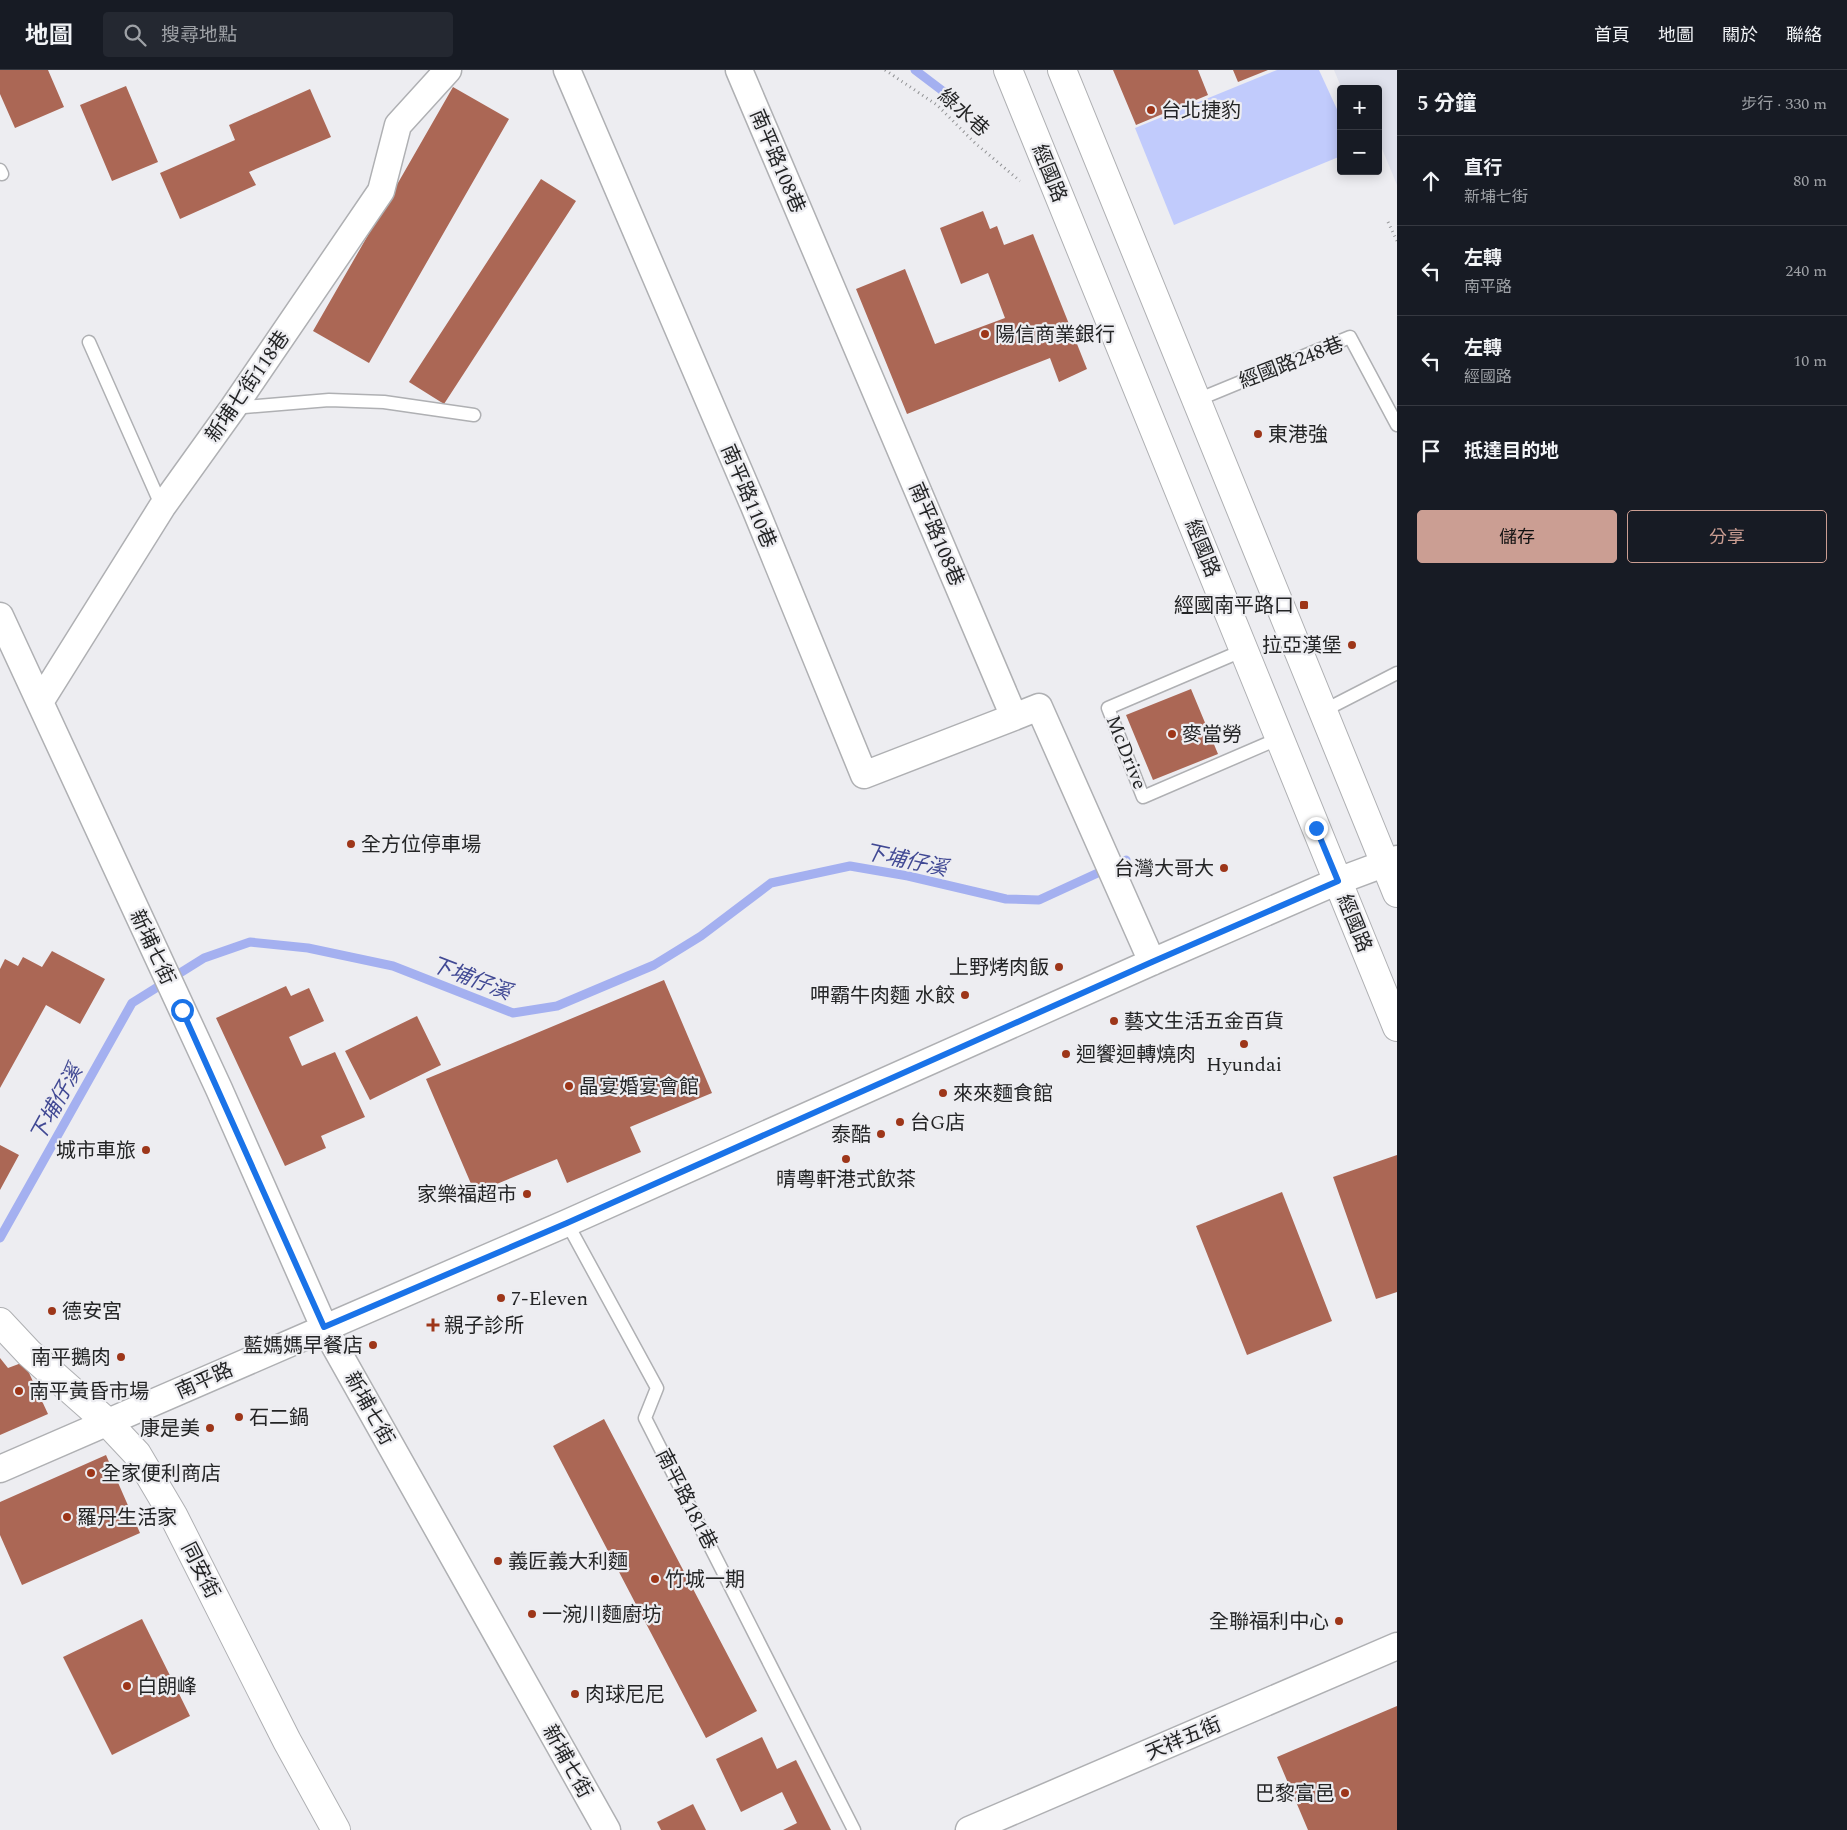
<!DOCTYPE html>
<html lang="zh-TW">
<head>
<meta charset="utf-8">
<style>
	body { margin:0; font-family:Spectral,"Noto Sans TC",serif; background:#242831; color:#f1f3f6 }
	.controls { position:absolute; right:15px; top:15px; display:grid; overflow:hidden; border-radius:5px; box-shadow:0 2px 12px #0003 }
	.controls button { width:45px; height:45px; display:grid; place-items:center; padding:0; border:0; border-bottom:1px solid #363941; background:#171b24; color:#f1f3f6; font:25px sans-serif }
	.stop { position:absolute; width:15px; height:15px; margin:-11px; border:4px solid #1a73e8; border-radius:50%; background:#fff }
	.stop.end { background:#1a73e8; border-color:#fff; box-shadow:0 1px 5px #0008 }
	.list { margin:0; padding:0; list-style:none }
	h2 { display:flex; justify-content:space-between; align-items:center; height:65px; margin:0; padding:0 20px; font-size:21px }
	h2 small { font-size:16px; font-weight:400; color:#9ea1a6 }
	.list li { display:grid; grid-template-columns:32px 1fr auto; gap:15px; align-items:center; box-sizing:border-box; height:90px; padding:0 20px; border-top:1px solid #363941 }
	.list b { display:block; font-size:19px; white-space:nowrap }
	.list p { margin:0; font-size:16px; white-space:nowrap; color:#9ea1a6 }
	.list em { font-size:16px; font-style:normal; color:#9ea1a6 }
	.actions { display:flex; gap:10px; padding:15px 20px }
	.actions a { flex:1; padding:11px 0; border:1px solid #cb9e93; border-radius:5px; text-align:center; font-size:18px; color:#cb9e93 }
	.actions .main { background:#cb9e93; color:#111 }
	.icon { flex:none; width:28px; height:28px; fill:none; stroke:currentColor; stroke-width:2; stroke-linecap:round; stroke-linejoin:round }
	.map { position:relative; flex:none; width:1397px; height:1760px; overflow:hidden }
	header { display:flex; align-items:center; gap:30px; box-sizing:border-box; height:70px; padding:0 25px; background:#171b24; border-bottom:1px solid #363941 }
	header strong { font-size:24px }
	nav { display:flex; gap:28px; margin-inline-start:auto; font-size:18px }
	.search { width:350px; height:45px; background:#242831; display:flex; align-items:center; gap:12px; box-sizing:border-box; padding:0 18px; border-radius:5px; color:#9ea1a6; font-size:19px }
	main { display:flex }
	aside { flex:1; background:#171b24 }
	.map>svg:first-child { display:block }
	.built { fill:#e0e2ed }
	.green { fill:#c1cbfc }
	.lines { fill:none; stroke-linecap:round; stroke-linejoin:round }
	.stream { stroke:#a4b0f0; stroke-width:9 }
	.building { fill:#ab6755 }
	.service-casing { stroke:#afb0b3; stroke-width:15 }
	.minor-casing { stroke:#afb0b3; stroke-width:29 }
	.tertiary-casing { stroke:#afb0b3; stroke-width:30 }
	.path { stroke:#919294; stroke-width:3; stroke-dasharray:1 4; stroke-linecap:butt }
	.service { stroke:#fff; stroke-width:12 }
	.minor { stroke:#fff; stroke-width:26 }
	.tertiary { stroke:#fff; stroke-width:28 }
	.route { stroke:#1a73e8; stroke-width:6 }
	.poi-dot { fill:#9d3619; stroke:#ededf1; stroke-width:2 }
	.labels { text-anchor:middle; stroke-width:4.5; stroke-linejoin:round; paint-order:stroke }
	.poi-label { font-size:20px; fill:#242526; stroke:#ededf1; text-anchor:start }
	.street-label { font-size:20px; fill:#242526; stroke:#ededf1 }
	.water-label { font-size:21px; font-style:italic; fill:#414994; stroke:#ededf1 }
</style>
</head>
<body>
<header>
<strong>地圖</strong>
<div class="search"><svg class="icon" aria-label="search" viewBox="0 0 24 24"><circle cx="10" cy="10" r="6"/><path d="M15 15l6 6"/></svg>搜尋地點</div>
<nav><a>首頁</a><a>地圖</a><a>關於</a><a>聯絡</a></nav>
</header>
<main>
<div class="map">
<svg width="1397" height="1760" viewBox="0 0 1397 1760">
	<rect width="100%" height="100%" fill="#ededf1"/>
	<path class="built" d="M1334 0H1397V115L1378 69V19H1342Z"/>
	<path class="green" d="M1277 0H1319L1341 48V86L1174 155 1135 58Z"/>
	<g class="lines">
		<path class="stream" d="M915 0 948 25
			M0 1168 132 933 204 888 250 872 308 878 393 896 513 943 557 936 654 895 701 866 771 813 850 796 908 806 1006 829 1039 830 1126 790"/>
	</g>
	<path class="building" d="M0 0H48L64 37 15 58 0 24Z
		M1113 0H1198L1208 25 1136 55Z
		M1233 0H1268L1238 12Z
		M126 16 158 92 112 111 80 35Z
		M453 17 509 49 369 293 313 261Z
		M310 19 331 67 249 102 256 115 180 149 160 103 235 70 229 55Z
		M541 109 576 131 444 334 409 312Z
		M983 141 990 159 997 156 1004 175 1033 164 1087 299 1059 312 1050 288 907 344 856 219 905 199 935 274 1005 248 988 203 961 214 940 158Z
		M1191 619 1218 684 1153 710 1126 645Z
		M52 881 105 909 80 954 46 935 0 1018V899L5 889 18 896 23 887 42 897Z
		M664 910 712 1023 630 1057 641 1082 567 1113 557 1089 475 1123 426 1009Z
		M286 916 291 926 309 918 324 951 289 967 302 996 335 982 365 1047 321 1066 326 1078 285 1096 216 948Z
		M417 946 441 995 370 1030 345 981Z
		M0 1075 19 1085 0 1120Z
		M1397 1085V1222L1376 1229 1333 1107Z
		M1282 1122 1332 1251 1247 1285 1196 1156Z
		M0 1288 8 1298 24 1292 48 1344 0 1365Z
		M604 1349 757 1641 706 1668 553 1376Z
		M106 1385 140 1463 22 1515 0 1465V1432Z
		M142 1549 190 1646 112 1685 63 1587Z
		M1397 1636V1760H1308L1277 1687Z
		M762 1667 777 1699 796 1690 831 1760H783L797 1753 782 1722 741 1742 716 1689Z
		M693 1734 706 1760H661L657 1752Z"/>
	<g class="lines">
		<defs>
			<path id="service" d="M0 100 2 104
				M89 272 162 437
				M1197 330 1350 267 1397 355
				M233 338 329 330 384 332 474 345
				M1244 580 1108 638 1143 727 1280 668
				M1323 641 1397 603
				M567 1153 657 1318 645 1348 854 1760"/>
			<path id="minor" d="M567 0 754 436 864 705 1014 647
				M739 0 1014 647 1039 637 1152 892
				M0 546 219 1019 324 1257 607 1760
				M40 632 162 437 233 338 381 121 398 55 448 0
				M0 1399 567 1153 1152 892 1338 811 1397 789
				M969 1760 1397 1576"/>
			<path id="tertiary" d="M1008 0 1397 957
				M1062 0 1397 823
				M0 1252 29 1283 107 1352 137 1384 173 1445 287 1671 336 1760"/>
		</defs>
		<use href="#service" class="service-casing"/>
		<use href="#minor" class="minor-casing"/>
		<use href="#tertiary" class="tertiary-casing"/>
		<path class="path" d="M885 0 937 35 975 73 1020 111
			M1388 152 1397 171"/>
		<use href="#service" class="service"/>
		<use href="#minor" class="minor"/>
		<use href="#tertiary" class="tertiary"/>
	</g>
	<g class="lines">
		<path class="route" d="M182 940 324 1257 567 1153 1152 892 1338 811 1316 758"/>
	</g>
	<g class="poi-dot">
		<circle cx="1151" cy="40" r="5"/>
		<circle cx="985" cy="264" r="5"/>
		<circle cx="1258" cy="364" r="5"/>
		<rect x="1299" y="530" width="10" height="10" rx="2.5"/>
		<circle cx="1352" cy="575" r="5"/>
		<circle cx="1172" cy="664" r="5"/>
		<circle cx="351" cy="774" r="5"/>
		<circle cx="1224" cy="798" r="5"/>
		<circle cx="1059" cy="897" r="5"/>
		<circle cx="965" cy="925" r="5"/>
		<circle cx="1114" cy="951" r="5"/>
		<circle cx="1244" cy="974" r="5"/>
		<circle cx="1066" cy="984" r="5"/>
		<circle cx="569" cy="1016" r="5"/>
		<circle cx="943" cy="1023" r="5"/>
		<circle cx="900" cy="1052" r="5"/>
		<circle cx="881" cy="1064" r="5"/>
		<circle cx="146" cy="1080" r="5"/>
		<circle cx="846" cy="1089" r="5"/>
		<circle cx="527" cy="1124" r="5"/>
		<circle cx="501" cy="1228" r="5"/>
		<circle cx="52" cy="1241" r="5"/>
		<path d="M430.5 1247.5h5v5h5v5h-5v5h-5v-5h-5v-5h5z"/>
		<circle cx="373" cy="1275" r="5"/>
		<circle cx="121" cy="1287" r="5"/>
		<circle cx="19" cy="1321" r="5"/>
		<circle cx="239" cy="1347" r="5"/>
		<circle cx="210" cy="1358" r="5"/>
		<circle cx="91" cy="1403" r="5"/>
		<circle cx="67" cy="1447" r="5"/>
		<circle cx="498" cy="1491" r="5"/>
		<circle cx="655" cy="1509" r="5"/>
		<circle cx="532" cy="1544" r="5"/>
		<circle cx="1339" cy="1551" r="5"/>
		<circle cx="127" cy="1616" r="5"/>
		<circle cx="575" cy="1624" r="5"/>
		<circle cx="1345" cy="1723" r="5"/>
	</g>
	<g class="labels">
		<g class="poi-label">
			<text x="1161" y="47">台北捷豹</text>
			<text x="995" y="271">陽信商業銀行</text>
			<text x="1268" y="371">東港強</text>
			<text x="1294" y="542" text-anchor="end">經國南平路口</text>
			<text x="1342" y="582" text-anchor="end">拉亞漢堡</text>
			<text x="1182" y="671">麥當勞</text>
			<text x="361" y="781">全方位停車場</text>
			<text x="1214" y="805" text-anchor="end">台灣大哥大</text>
			<text x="1049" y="904" text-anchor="end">上野烤肉飯</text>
			<text x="955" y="932" text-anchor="end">呷霸牛肉麵 水餃</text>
			<text x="1124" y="958">藝文生活五金百貨</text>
			<text x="1076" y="991">迴饗迴轉燒肉</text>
			<text x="1244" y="1001" text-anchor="middle">Hyundai</text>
			<text x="579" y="1023">晶宴婚宴會館</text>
			<text x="953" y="1030">來來麵食館</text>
			<text x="910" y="1059">台G店</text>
			<text x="871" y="1071" text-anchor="end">泰酷</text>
			<text x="136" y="1087" text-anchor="end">城市車旅</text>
			<text x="846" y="1116" text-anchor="middle">晴粵軒港式飲茶</text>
			<text x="517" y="1131" text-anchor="end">家樂福超市</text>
			<text x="511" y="1235">7-Eleven</text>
			<text x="62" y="1248">德安宮</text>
			<text x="444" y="1262">親子診所</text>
			<text x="363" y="1282" text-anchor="end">藍媽媽早餐店</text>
			<text x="111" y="1294" text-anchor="end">南平鵝肉</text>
			<text x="29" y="1328">南平黃昏市場</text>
			<text x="249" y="1354">石二鍋</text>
			<text x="200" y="1365" text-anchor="end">康是美</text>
			<text x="101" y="1410">全家便利商店</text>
			<text x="77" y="1454">羅丹生活家</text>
			<text x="508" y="1498">義匠義大利麵</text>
			<text x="665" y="1516">竹城一期</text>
			<text x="542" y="1551">一涴川麵廚坊</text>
			<text x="1329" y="1558" text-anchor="end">全聯福利中心</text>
			<text x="137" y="1623">白朗峰</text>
			<text x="585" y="1631">肉球尼尼</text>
			<text x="1335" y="1730" text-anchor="end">巴黎富邑</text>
		</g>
		<g class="street-label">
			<text transform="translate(964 42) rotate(42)" y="7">綠水巷</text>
			<text transform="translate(778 91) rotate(67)" y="7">南平路108巷</text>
			<text transform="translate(1050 103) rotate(68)" y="7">經國路</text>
			<text transform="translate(1291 292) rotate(-21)" y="7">經國路248巷</text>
			<text transform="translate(247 316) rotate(-55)" y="7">新埔七街118巷</text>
			<text transform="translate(749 426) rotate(67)" y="7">南平路110巷</text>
			<text transform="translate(937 464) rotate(67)" y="7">南平路108巷</text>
			<text transform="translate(1203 478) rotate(68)" y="7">經國路</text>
			<text transform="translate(1127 682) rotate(68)" y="7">McDrive</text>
			<text transform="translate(1355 853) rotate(68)" y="7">經國路</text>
			<text transform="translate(153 877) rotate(65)" y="7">新埔七街</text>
			<text transform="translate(204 1310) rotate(-24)" y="7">南平路</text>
			<text transform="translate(370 1338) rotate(61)" y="7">新埔七街</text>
			<text transform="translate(687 1429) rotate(63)" y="7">南平路181巷</text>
			<text transform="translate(201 1500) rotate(63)" y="7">同安街</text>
			<text transform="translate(1183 1668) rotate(-23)" y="7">天祥五街</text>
			<text transform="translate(568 1691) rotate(61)" y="7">新埔七街</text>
		</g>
		<g class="water-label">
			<text transform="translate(906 790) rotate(12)" y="7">下埔仔溪</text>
			<text transform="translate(471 908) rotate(21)" y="7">下埔仔溪</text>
			<text transform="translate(56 1033) rotate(-61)" y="7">下埔仔溪</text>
		</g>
	</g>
</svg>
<div class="controls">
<button>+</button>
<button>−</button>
</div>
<div class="stop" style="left:182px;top:940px"></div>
<div class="stop end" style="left:1316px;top:758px"></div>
</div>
<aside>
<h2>5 分鐘<small>步行 · 330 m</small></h2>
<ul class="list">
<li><svg class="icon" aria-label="ahead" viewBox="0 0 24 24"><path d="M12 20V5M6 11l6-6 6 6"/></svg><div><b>直行</b><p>新埔七街</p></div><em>80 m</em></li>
<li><svg class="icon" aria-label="left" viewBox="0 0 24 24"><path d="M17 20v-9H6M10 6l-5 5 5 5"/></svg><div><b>左轉</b><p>南平路</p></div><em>240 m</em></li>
<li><svg class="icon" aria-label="left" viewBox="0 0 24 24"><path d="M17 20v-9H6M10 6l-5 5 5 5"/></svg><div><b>左轉</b><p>經國路</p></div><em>10 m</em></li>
<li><svg class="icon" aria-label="arrive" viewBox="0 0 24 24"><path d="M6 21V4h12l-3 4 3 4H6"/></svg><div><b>抵達目的地</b></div></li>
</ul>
<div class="actions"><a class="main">儲存</a><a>分享</a></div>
</aside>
</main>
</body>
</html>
